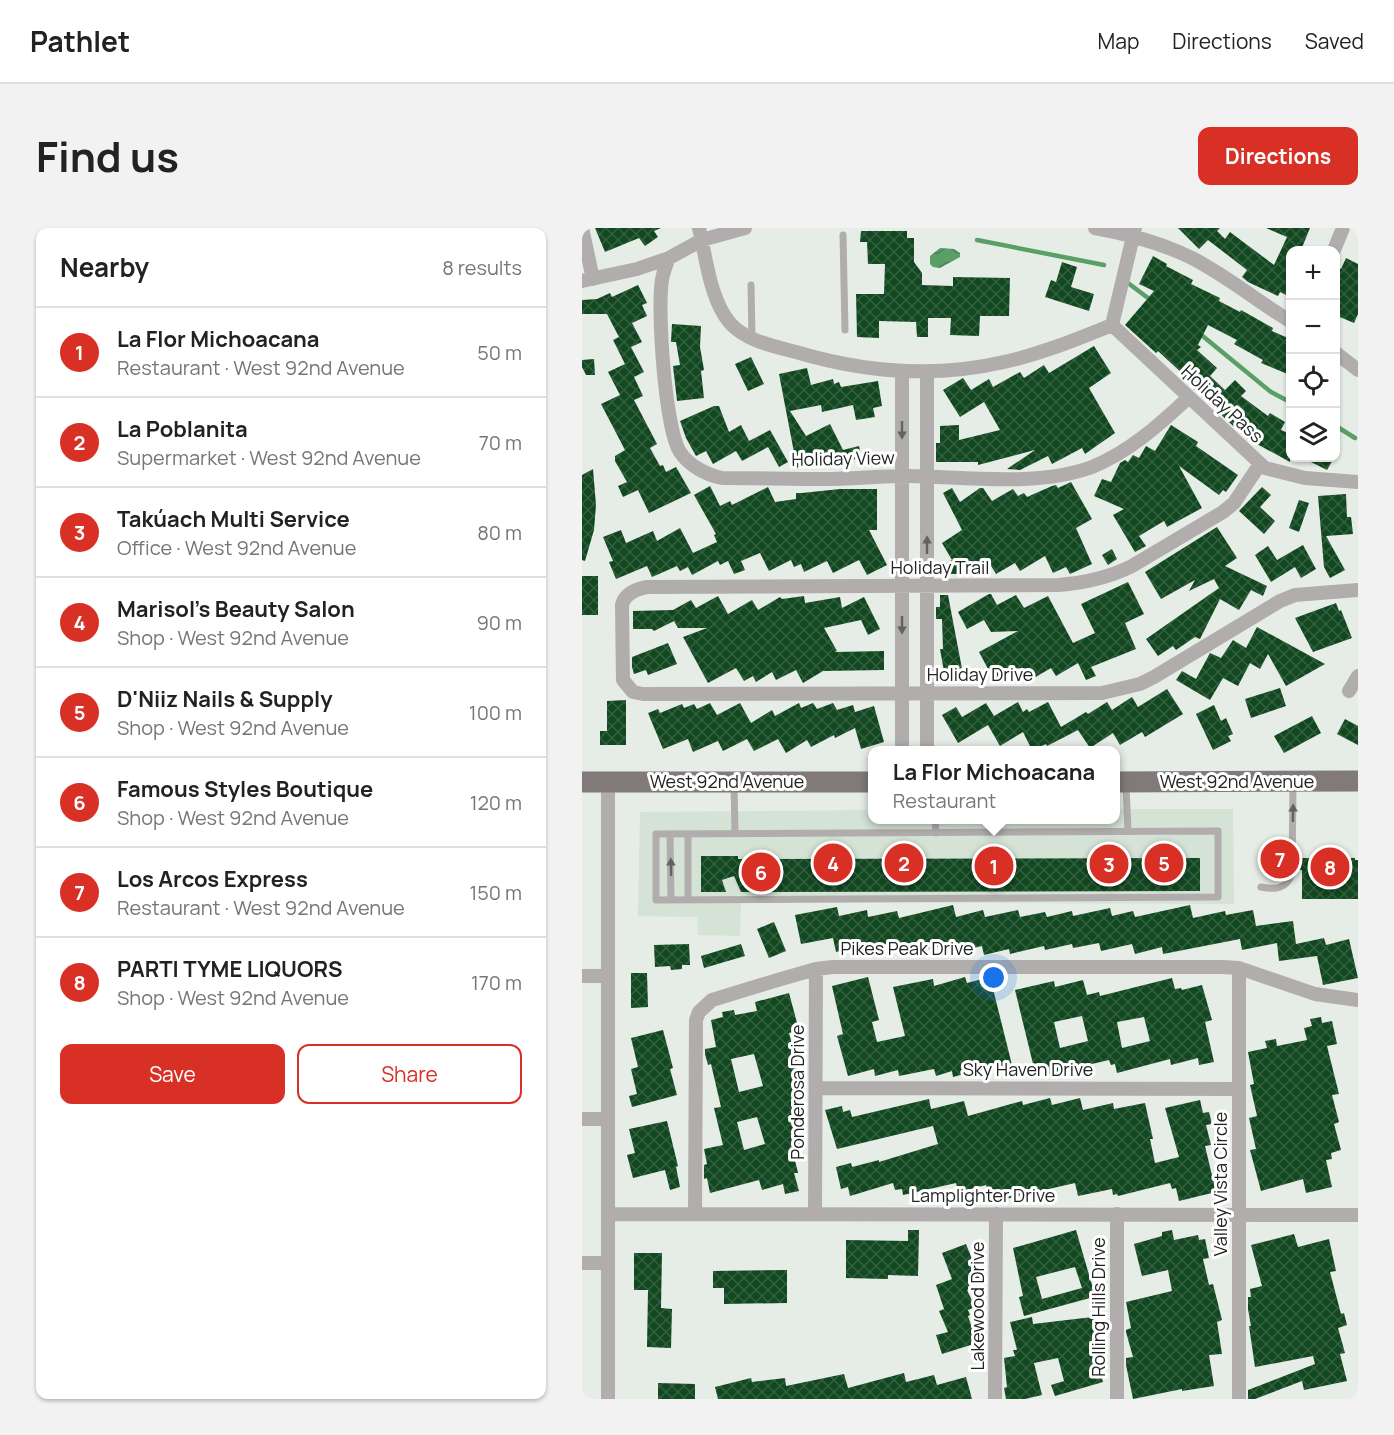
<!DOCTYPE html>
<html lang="en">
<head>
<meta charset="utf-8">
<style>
	body { margin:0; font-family:Manrope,sans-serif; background:#f2f2f2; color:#222 }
	.controls { position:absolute; right:18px; top:18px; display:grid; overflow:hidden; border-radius:12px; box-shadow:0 2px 4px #0004 }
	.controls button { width:54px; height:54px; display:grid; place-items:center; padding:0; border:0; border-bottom:2px solid #e0e0e0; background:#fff; color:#222; font:30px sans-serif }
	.you { position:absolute; left:412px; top:750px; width:21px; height:21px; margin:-15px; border:4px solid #fff; border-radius:50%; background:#1a73e8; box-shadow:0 0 0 9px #1a73e833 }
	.badge { display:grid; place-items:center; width:39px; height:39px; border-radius:50%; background:#d93025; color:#fff; font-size:20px; font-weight:700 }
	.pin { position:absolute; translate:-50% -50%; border:3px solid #fff; box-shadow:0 2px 6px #0006 }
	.popup { position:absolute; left:286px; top:518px; width:252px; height:78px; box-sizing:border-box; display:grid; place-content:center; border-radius:12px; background:#fff; filter:drop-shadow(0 2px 4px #0005); font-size:20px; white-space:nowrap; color:#767676 }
	.popup b { font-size:22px; color:#222 }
	.popup::after { content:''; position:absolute; left:50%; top:100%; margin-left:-12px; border:12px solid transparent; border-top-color:#fff }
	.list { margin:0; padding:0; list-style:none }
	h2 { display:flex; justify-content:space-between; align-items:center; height:78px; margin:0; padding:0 24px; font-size:26px }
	h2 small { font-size:20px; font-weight:400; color:#767676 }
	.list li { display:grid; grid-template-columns:39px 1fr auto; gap:18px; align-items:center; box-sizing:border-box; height:90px; padding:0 24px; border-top:2px solid #e0e0e0 }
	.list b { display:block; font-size:22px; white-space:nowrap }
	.list p { margin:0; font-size:20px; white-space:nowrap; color:#767676 }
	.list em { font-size:20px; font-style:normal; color:#767676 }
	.actions { display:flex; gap:12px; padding:18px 24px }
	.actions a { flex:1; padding:14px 0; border:2px solid #d93025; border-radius:12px; text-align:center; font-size:21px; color:#d93025 }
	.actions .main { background:#d93025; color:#fff }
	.icon { flex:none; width:33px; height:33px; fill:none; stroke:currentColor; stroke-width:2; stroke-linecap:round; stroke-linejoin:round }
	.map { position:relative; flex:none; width:776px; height:1171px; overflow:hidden; border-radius:12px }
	header { display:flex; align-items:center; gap:36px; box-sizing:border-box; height:84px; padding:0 30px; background:#fff; border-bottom:2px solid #e0e0e0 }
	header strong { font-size:28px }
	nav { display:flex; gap:33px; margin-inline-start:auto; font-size:21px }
	.intro { display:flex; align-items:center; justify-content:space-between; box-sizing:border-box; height:144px; padding:0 36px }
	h1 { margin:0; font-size:42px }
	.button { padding:15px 27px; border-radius:12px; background:#d93025; color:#fff; font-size:21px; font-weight:700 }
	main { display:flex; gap:36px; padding:0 36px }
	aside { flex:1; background:#fff; border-radius:12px; box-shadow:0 2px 4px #0004 }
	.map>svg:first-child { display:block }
	.built { fill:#d5e2d6 }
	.water { fill:url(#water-waves) }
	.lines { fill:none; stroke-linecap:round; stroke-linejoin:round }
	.stream { stroke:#5a9f66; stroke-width:4.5 }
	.building { fill:url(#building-cross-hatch); fill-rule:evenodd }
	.service { stroke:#b1adad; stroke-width:7 }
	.minor { stroke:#b1adad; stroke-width:14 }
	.primary { stroke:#827a7a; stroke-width:21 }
	.oneway { fill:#626261 }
	.labels { text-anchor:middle; stroke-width:6; stroke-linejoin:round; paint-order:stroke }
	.street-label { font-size:18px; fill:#222422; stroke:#fff }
</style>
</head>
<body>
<header>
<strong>Pathlet</strong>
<nav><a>Map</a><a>Directions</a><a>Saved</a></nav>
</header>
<div class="intro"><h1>Find us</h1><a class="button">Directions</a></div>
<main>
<aside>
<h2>Nearby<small>8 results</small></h2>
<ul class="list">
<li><span class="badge">1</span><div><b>La Flor Michoacana</b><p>Restaurant · West 92nd Avenue</p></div><em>50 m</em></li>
<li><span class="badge">2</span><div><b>La Poblanita</b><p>Supermarket · West 92nd Avenue</p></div><em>70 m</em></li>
<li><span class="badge">3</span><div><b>Takúach Multi Service</b><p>Office · West 92nd Avenue</p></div><em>80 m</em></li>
<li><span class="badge">4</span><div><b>Marisol's Beauty Salon</b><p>Shop · West 92nd Avenue</p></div><em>90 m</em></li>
<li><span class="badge">5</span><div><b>D'Niiz Nails &amp; Supply</b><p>Shop · West 92nd Avenue</p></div><em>100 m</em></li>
<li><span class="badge">6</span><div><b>Famous Styles Boutique</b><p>Shop · West 92nd Avenue</p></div><em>120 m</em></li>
<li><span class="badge">7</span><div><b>Los Arcos Express</b><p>Restaurant · West 92nd Avenue</p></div><em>150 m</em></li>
<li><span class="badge">8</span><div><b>PARTI TYME LIQUORS</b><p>Shop · West 92nd Avenue</p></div><em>170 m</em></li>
</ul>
<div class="actions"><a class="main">Save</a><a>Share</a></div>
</aside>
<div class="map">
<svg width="776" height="1171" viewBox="0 0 776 1171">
	<defs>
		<pattern id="water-waves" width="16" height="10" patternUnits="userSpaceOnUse" patternTransform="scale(1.5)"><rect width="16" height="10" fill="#5a9f66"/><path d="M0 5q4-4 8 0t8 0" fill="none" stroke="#4a8154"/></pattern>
		<pattern id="building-cross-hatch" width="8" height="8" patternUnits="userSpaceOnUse" patternTransform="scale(1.5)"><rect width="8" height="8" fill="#124820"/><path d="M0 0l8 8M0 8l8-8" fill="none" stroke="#345f3f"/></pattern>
	</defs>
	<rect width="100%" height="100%" fill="#e6ece6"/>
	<path class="built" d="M534 581H651L652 676 159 674 158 708 116 707 115 689 56 688 58 584 290 582V592H534Z"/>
	<path class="water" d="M358 20 372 21 378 25V29L358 40 351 39 348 36V28Z"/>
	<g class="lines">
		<path class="stream" d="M395 12 522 37
			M546 55 570 73
			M617 105 689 164 708 174
			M754 198 773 210"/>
	</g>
	<path class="building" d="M13 0H79L72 3 76 9 63 18 57 10 23 24Z
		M596 0H638L635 3 643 11 648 4 692 37 705 9 684 0H728L719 22H708V69L698 64 696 68 666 54 660 49 665 42 626 12 617 21Z
		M279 3H325V10H332V34L340 45V57L371 58V49L428 50 427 88H398L397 108 368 107 369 90H346V109H335L334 94 297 93V110L275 109 274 66H302L303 36H286L285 14H278Z
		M571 28 585 36 584 38 611 52 609 56 638 70 637 73 658 84 659 82 691 100 690 103 708 111V147L679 135 681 132 652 116 655 112 626 97 616 117 619 119 615 122 635 140 628 148 643 162 653 152 664 163 659 168 686 188 688 185 703 194 699 202 708 206V234L664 210 600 150 602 147 576 123 574 125 543 97 572 63 557 56Z
		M764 30 776 36V86L772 95 753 87V38L759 41Z
		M480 34 495 39 489 59 512 66 507 83 463 69 469 52 474 54Z
		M56 57 65 75 60 77 65 88 50 95 60 114 49 119 62 144 52 149 61 168 52 172 75 216 68 220 78 238 81 237 84 244 94 239 109 265 67 285 56 262 41 269 36 258 45 254 33 233V228L43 222 19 176 38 167 26 144 43 136 31 112 37 109 25 86H0V72L15 71 28 65 30 69Z
		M90 96 119 98 118 119 122 142 119 143 122 170 95 173 91 138 98 137 94 114H89Z
		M512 118 529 145 507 160 533 205 503 226 500 220 470 236 466 228 438 242 425 241 453 222 396 237V234H354V215H358V198L377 197V212L418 202 402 174 378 189 361 162 381 150 389 162 407 151 411 159 438 144 442 150 462 137 467 145Z
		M169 129 182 156 166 163 153 136Z
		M12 131 13 147H4L0 139V132Z
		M225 140 229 157 251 151 252 156 257 154 259 159 296 153 300 178 291 180 293 189 274 192 271 177 240 184 239 177 208 183 224 208 248 196 261 222 277 218 279 228 257 239 251 226 231 238 227 232 215 240 197 146Z
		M132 178H137L147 204 159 197 167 213 188 202 206 234 197 239 186 219 160 233 154 223 131 236 124 223 114 228 104 210 98 193Z
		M589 197 616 214 614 218 656 247 644 264 641 262 637 267 597 238 620 280 585 299 582 293 557 308 564 318 553 324 531 287 542 281 512 268 520 251 529 254 538 235 543 232 546 234 551 227 557 230 564 218 573 223Z
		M721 230H752L745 242Z
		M11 241 14 277 12 302 3 333 0 332V247Z
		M489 254 510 291 494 300 510 336 488 346 484 339 471 345 463 328 438 343 433 335 414 346 405 331 379 346H364L359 338 370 332 360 315 380 302 361 265 370 260 378 274 398 260H401L410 273 431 261 436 268 442 265 445 269 470 258 474 257 476 260Z
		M128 258 138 278 148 273 150 277 186 259 193 274 214 271V265H220L258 261H295V302H287L305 337 285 347 277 332 251 345 245 333 222 344 219 336 212 339 209 332 187 343 178 325 159 333 163 342 152 346 146 333 138 337 136 333 110 347 106 339 98 343 95 338 70 349 65 338 34 351 27 334 31 333 21 309 39 302 44 315 71 303 75 313 98 300 111 325 135 314 132 307 134 306 112 267Z
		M680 259 689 267 678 279 693 293 682 306 657 283Z
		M764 266 765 289H769L771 306 744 308 763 342 748 350 742 339 736 268Z
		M717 272 727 275 717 304 707 300Z
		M635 299 655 330 643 338 685 358 681 368 669 362 657 382 638 371 618 411 613 409 594 422 591 418 576 428 564 411 637 360 632 351 607 363 613 352 579 371 563 344Z
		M721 317 734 341 719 350 713 339 689 354 673 327 686 318 695 332Z
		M530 321 535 331 526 337 520 327Z
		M0 348H16V387H0Z
		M546 354 562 386 543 395 554 421 509 439 514 448 504 452 496 435 474 448 469 440 445 454 437 440 412 452 397 424 436 403 409 404 402 392 385 401 376 384 407 366H409L415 377 434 367 442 380 466 368 491 415 513 405 499 376Z
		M358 367H366L381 446 363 449 358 421H361L360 391H354V379H358Z
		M136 368 146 386 170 372 176 382 198 369 200 371 222 368 223 375 258 369 260 380 282 369 298 401 286 407 279 392 242 400 255 423 252 424 302 423V442L241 443 221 455 214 442 194 452 190 444 174 454 171 448 162 453 154 440 126 455 101 409 125 400H96L92 393 72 403 70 401H51V383L91 382 109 372 114 380Z
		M754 375 757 383 759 382 770 410 731 424 713 390Z
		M675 399 743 436 704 458 686 426 678 441 668 435 656 458 641 450 628 472 594 452 600 443 614 451 628 425 639 430 651 412 664 420Z
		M86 415 95 436 66 447 64 442 52 446 50 439V429Z
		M698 460 704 478 669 490 663 471Z
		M585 461 601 486 563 509 560 504 538 517 531 505 508 520 496 502 465 518 464 516 450 522 441 504 418 518 406 497 376 515 360 487 374 479 380 489 404 475 412 488 436 474 441 484 445 481 447 484 466 474 479 499 504 484 506 486 525 474 530 482 550 469 556 479Z
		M44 472V517H18V503H25V473Z
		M128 475 135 487 158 475 169 495 190 482 193 488 217 475 219 480 231 475 235 481 251 475 255 482 271 477 273 484 292 478 302 514 279 521 273 500 253 510 252 507 229 519 225 512 204 525 196 511 172 523 165 511 141 523 136 513 111 524 106 511 81 521 66 485 76 481 78 485 100 476 102 480 112 476 115 481Z
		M632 477 639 493 644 490 651 506 646 508 649 513 631 522 614 486Z
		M730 488 739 505 702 525 692 508Z
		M763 491 776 498V517L755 506Z
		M693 620 703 621 704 641H692Z
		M119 628H156V631L618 630V663L159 664 152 648 140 652 144 664H119Z
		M716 630H773V632H776V671H720V642H716Z
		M371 677 374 689 401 682 403 689 436 682 438 689 463 684 465 689 490 683 491 688 528 680 530 688 551 683 553 689 608 677 611 690 643 683 644 687 671 682 674 698 711 693 714 716 742 710 744 717 767 711 776 750 741 757 735 728 697 733 695 715 660 722 658 711 581 726 580 719 553 726 550 716 519 723 517 715 491 720 490 716 463 722 462 718 428 726 427 721 402 727 400 718 362 727 360 718 340 722 338 713 305 720 304 716 282 722V718L254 724 251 710 219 716 213 687 255 679 257 688 285 682 286 689 315 683 317 690Z
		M192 694 204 723 187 730 175 701Z
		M107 716 108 737H100V741L89 742 88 738 73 739 72 717Z
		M159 716 163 728 122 740 119 728Z
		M49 745H65L66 779 49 780Z
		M286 749 297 792 290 794 295 814 323 808 311 759 351 751 352 758 383 749 385 755 408 749 430 837 406 842 405 840 371 849 370 843 354 848 352 841 317 848 316 842 293 848 292 841 266 848 255 808 261 806 250 758Z
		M590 750 593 761 599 760 600 762 620 757 630 792 623 794 632 834 617 837 616 830 589 837 588 831 535 845 533 836 529 837 527 832 467 846 466 841 453 844 433 762 472 753 473 759 501 752 505 767 517 764 518 768ZM500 788 506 813 478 820 472 794ZM562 789 568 813 540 820 535 794Z
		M207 765 217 802 207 805 215 834 212 835 219 860 212 862 219 888 213 890 220 918 210 920 216 945H212L217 963 203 966 201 956 180 962 177 952 128 965 125 950 122 951V937L125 936 122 921 141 917 132 880 139 879 129 836 126 837 123 826V821L134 819 129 792 141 789 140 784 152 782 153 787 175 783 173 774ZM172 826 181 858 157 864 149 831ZM175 889 183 916 162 922 155 894Z
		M739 789 740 795 750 793 755 816 745 818 757 866 750 867 757 894 752 896 759 922 749 925 750 931 744 932 750 959 724 965 721 951 679 963 668 922 674 921 667 890 675 888 668 857 672 856 666 824 685 820 683 813 694 811 695 818 725 812 722 800 730 798 728 791Z
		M81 802 91 840 88 841 95 867 50 879 47 868 55 866 49 841 56 839 49 810Z
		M468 870 470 877 498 870 501 882 531 875 532 881 563 875 571 911H568L573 935 597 929 583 880 618 872 621 885 627 884 630 896 624 897 629 917 623 918 634 964 597 973 594 960 590 961 588 955 536 968 535 966 531 967 530 961 496 968 493 955 415 973V970L408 972 404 957 381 963 380 959 375 960 374 955 321 967 320 961 313 962 311 955 268 968 266 959 259 961 254 939 269 935 270 939 297 932V934L356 916 351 898 255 921 243 882 260 878 261 884 268 882 270 889 347 871 349 881 382 873 386 888 440 873 441 877Z
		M85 893 96 938 94 939 98 959 88 962 83 942 51 950 45 927 53 925 47 901Z
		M326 1002H337L336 1048 306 1047V1051L264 1050V1012L326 1013Z
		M494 1002 510 1057 516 1056 519 1067 442 1088 437 1069 441 1068 431 1020ZM493 1039 500 1060 460 1071 454 1049Z
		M590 1002 592 1012 616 1007 617 1012 623 1011 627 1030 621 1031 627 1057 631 1056 640 1092 635 1094 640 1126 627 1127 632 1158 600 1163V1161L551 1171 544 1137V1130L551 1129 544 1104V1102L549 1100 544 1074 590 1063 586 1042 560 1048 552 1016 580 1008V1004Z
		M712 1006 716 1019 747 1011 754 1043 748 1044 759 1086 762 1085 765 1097 756 1100 763 1125 758 1126 765 1153 722 1162 720 1153 673 1171H666V1162L733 1136 731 1128 673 1139 667 1098H669L666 1081V1069H669L668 1061 680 1058 669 1017Z
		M384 1016 398 1051 387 1056 389 1061 385 1062 393 1079 386 1082 388 1087 386 1088 395 1115 360 1126 354 1107 366 1104 357 1083 362 1081 354 1057 370 1051 360 1025Z
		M52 1025H80L79 1080 90 1081 89 1120 65 1119 66 1062H52Z
		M205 1042V1075L142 1076V1060H131V1043Z
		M519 1088 521 1106H515L520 1126 513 1127 521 1154 473 1168 469 1157 482 1153 476 1130 452 1135 460 1167 443 1171H424L422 1160 425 1159 422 1130 433 1128 431 1122H435L428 1094 450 1089 451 1096Z
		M322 1145 324 1154 352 1147 355 1157 384 1149 390 1171H136L133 1159 169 1150 170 1154 203 1150 204 1158 262 1146 266 1160Z
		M76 1155 113 1156V1171H76Z"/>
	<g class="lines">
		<path class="service" d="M261 7 263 102
			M169 57 170 110
			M152 557 153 605
			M544 558 546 603
			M353 592 354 605
			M636 603V669L74 672V606Z
			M88 606 89 672
			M106 606V672
			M679 659C694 662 704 661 710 646L711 556"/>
		<path class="minor" d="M0 0 11 51
			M117 0C124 29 128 72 148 95 164 113 191 118 214 124 281 144 353 150 422 134 459 126 495 111 530 97L553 0
			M513 0C547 6 579 15 610 30 645 48 675 73 708 93
			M752 22 761 0
			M87 30C84 37 81 44 80 52 75 80 83 201 98 224 107 238 125 247 140 250 174 250 207 251 241 251 270 251 299 248 328 248 385 249 456 259 510 239 547 224 577 197 606 170
			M0 53 55 41 87 30 120 12 163 0
			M530 97 683 240 723 250 776 254
			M754 125 776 142
			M320 143V522
			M345 144V522
			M678 236 652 275 641 284 550 338C526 350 503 355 476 357L65 359C54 361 43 365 40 377L41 452 51 464 61 466 520 465 558 456 572 449 698 373 713 367 776 362
			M767 463 776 448
			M26 554V1171
			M0 748H26
			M235 860 657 861
			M0 891H26
			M26 986 776 987
			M113 986 114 792 117 784 130 772 199 751 234 741 251 739H641L657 740 733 766 776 772
			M233 986 234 741
			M535 986V1171
			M0 1035H26
			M413 1171 414 986
			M657 1171V740"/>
		<path class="primary" d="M0 554H290
			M534 554 776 553"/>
	</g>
	<defs><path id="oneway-solid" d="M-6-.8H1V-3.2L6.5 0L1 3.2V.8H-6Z" transform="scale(1.5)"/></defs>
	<g class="oneway">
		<use href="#oneway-solid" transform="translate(320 202) rotate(90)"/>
		<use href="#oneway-solid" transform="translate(345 317) rotate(-90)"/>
		<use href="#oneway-solid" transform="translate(320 397) rotate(90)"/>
		<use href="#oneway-solid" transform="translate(711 585) rotate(-89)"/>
		<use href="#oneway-solid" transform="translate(89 639) rotate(-91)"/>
	</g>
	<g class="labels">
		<g class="street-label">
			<text transform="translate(640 176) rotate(43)" y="6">Holiday Pass</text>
			<text transform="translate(261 231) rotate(-1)" y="6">Holiday View</text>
			<text x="358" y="346">Holiday Trail</text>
			<text x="398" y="453">Holiday Drive</text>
			<text x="145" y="560">West 92nd Avenue</text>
			<text x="655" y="560">West 92nd Avenue</text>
			<text x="325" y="727">Pikes Peak Drive</text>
			<text x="446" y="848">Sky Haven Drive</text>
			<text transform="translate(216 864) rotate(-90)" y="6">Ponderosa Drive</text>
			<text transform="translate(639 956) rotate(-90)" y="6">Valley Vista Circle</text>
			<text x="401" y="974">Lamplighter Drive</text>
			<text transform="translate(396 1078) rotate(-90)" y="6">Lakewood Drive</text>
			<text transform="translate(517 1079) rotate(-90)" y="6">Rolling Hills Drive</text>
		</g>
	</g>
</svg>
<div class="controls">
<button>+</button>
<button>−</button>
<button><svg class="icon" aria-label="locate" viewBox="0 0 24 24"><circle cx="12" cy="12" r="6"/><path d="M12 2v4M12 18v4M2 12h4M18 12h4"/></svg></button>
<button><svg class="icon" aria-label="layers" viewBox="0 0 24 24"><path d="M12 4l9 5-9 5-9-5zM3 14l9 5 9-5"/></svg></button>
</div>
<div class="you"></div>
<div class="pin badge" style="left:412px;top:638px">1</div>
<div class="popup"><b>La Flor Michoacana</b>Restaurant</div>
<div class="pin badge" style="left:322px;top:635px">2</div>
<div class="pin badge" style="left:527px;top:636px">3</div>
<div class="pin badge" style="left:251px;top:635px">4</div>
<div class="pin badge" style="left:582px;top:635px">5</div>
<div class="pin badge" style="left:179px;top:644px">6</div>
<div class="pin badge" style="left:698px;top:631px">7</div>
<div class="pin badge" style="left:748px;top:639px">8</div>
</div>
</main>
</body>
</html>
